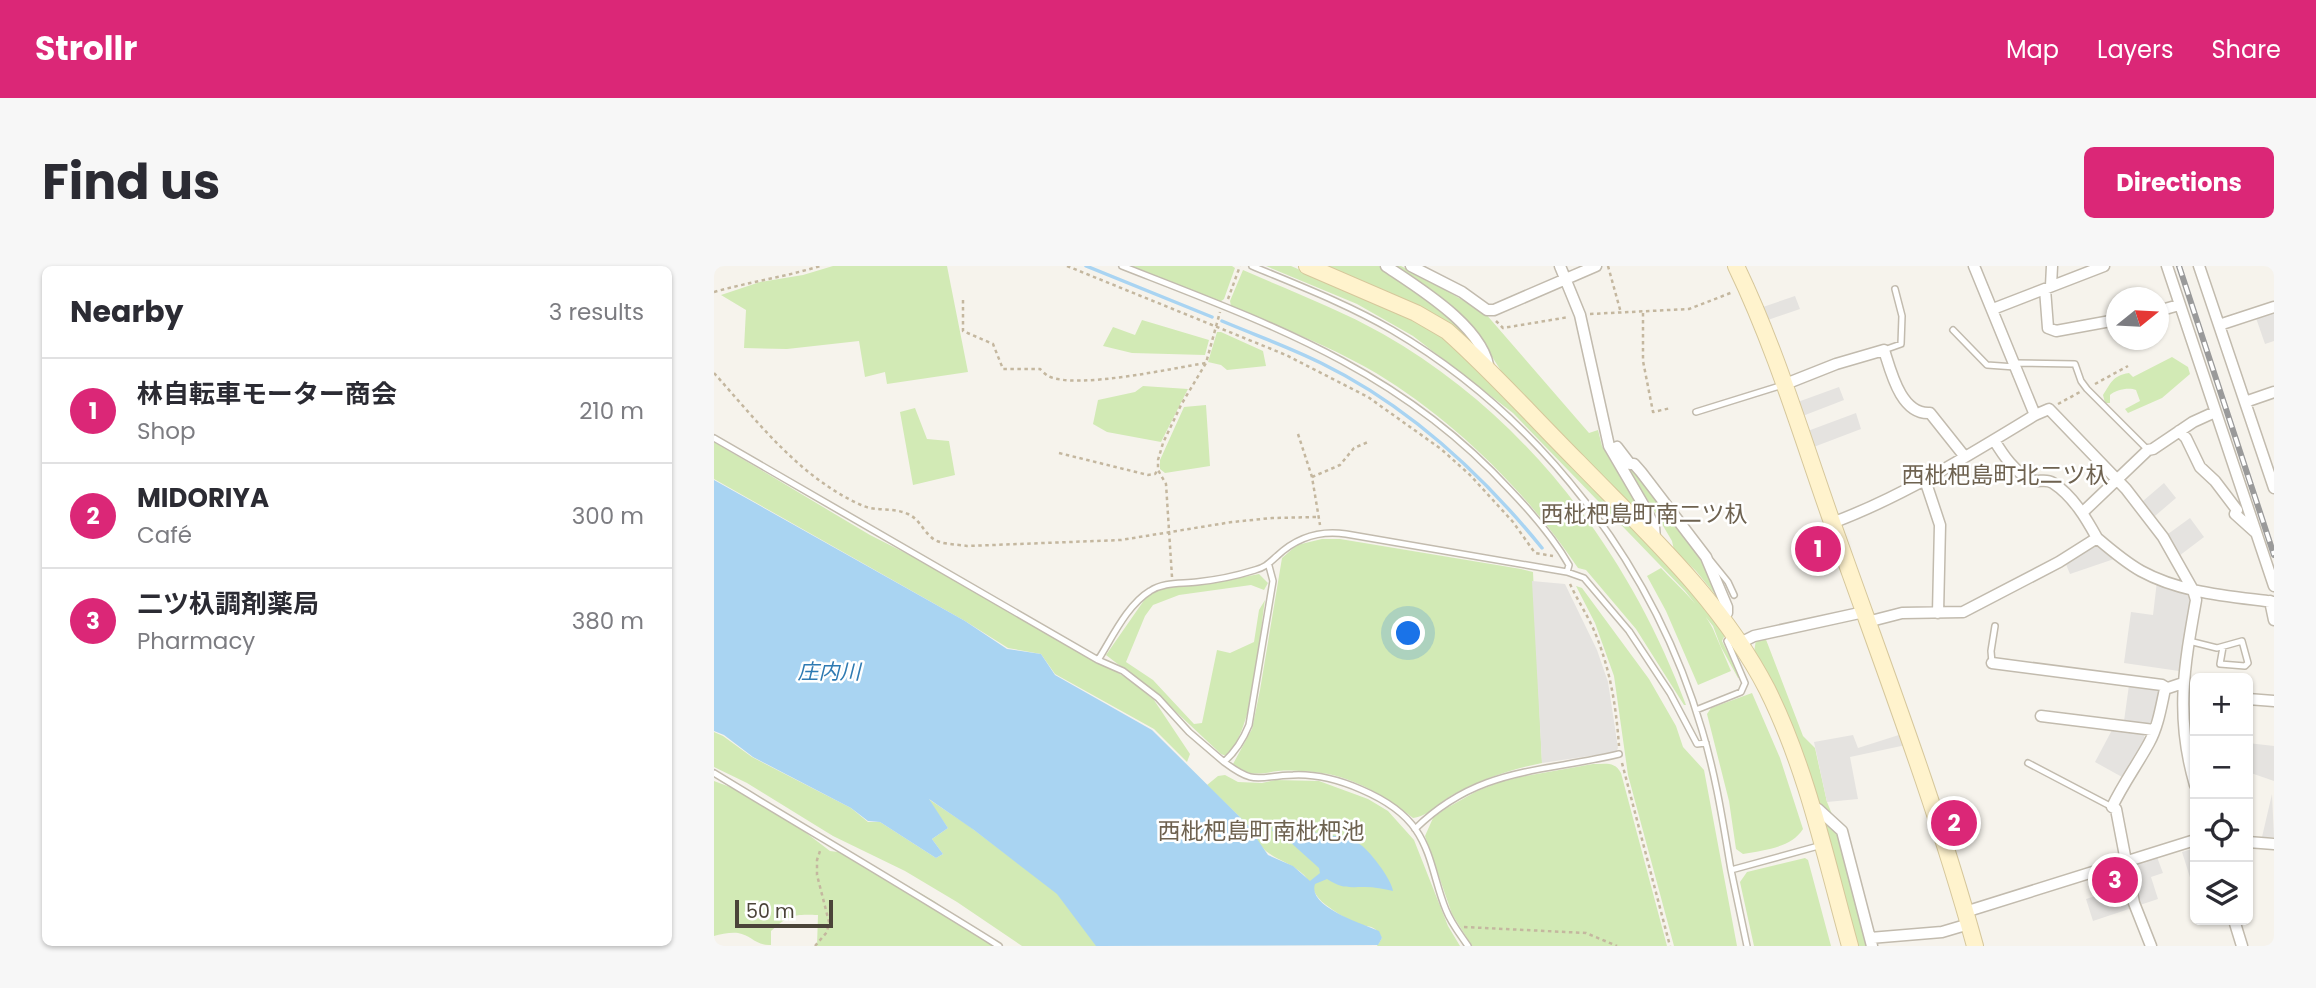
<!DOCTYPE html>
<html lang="en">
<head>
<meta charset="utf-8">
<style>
	body { margin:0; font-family:Poppins,"Noto Sans JP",sans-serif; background:#f7f7f7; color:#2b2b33 }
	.controls { position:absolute; right:21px; bottom:21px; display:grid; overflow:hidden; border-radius:10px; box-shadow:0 2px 5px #0004 }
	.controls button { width:63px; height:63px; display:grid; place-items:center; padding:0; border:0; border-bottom:2px solid #e1e1e2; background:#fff; color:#2b2b33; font:35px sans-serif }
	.compass { position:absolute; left:1392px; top:21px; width:63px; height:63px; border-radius:50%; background:#fff; box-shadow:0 2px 5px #0004; rotate:72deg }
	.scale { position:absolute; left:21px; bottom:18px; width:98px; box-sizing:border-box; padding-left:7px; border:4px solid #4b4439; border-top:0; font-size:19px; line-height:24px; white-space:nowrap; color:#4b4439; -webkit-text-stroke:5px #fff; paint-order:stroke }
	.you { position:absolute; left:695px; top:368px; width:24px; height:24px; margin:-18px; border:5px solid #fff; border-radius:50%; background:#1a73e8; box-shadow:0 0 0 10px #1a73e833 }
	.badge { display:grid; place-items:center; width:46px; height:46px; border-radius:50%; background:#db2777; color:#fff; font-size:23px; font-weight:700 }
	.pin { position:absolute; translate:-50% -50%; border:4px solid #fff; box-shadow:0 2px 7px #0006 }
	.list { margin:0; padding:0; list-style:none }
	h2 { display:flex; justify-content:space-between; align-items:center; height:91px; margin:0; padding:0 28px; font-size:30px }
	h2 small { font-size:23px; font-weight:400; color:#7c7c81 }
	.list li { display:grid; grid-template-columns:46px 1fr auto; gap:21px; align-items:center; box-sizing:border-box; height:105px; padding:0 28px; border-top:2px solid #e1e1e2 }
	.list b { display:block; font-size:26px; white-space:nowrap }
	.list p { margin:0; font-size:23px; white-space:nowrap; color:#7c7c81 }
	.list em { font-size:23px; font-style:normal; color:#7c7c81 }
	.icon { flex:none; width:38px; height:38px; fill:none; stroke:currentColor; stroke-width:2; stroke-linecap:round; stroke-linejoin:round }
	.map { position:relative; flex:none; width:1560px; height:680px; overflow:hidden; border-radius:10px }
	header { display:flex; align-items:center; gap:42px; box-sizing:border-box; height:98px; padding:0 35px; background:#db2777; color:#fff }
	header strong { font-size:33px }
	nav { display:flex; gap:38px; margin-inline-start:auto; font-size:24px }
	.intro { display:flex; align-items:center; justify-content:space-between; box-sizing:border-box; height:168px; padding:0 42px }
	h1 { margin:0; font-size:49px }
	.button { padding:18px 32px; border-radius:10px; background:#db2777; color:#fff; font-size:24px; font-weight:700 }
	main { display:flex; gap:42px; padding:0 42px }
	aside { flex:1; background:#fff; border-radius:10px; box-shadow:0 2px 5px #0004 }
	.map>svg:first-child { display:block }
	.green { fill:#d2eab5 }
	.parking { fill:#e5e3e0 }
	.water { fill:#a9d4f2 }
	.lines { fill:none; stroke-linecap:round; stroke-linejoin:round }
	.stream { stroke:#a9d4f2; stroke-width:3.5 }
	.lane-casing { stroke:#c2bbae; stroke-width:8 }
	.street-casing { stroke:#c2bbae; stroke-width:13 }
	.secondary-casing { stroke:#d6c79b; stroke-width:18 }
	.path { stroke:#c4b79f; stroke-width:2.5; stroke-dasharray:3.5 3.5; stroke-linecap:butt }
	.lane { stroke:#fff; stroke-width:5 }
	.street { stroke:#fff; stroke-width:10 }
	.secondary { stroke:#fff3cd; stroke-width:16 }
	.rail-casing { stroke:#9a9a9a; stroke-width:6 }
	.rail { stroke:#fff; stroke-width:3.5; stroke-dasharray:10; stroke-linecap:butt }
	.labels { text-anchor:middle; stroke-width:5; stroke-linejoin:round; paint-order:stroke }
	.water-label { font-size:21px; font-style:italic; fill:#2e7ab2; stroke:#fff }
	.quarter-label { font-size:23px; fill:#6e6250; stroke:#fff }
</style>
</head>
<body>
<header>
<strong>Strollr</strong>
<nav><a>Map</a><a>Layers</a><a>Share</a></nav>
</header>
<div class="intro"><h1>Find us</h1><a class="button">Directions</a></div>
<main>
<aside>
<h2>Nearby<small>3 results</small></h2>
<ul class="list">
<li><span class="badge">1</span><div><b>林自転車モーター商会</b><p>Shop</p></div><em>210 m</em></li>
<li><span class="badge">2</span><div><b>MIDORIYA</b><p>Café</p></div><em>300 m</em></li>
<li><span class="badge">3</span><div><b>二ツ杁調剤薬局</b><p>Pharmacy</p></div><em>380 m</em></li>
</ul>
</aside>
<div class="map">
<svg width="1560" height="680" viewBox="0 0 1560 680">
	<rect width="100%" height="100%" fill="#f6f3ec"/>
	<path class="green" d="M119 0H233L254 106 173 118 171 106 151 111 145 75 73 83 30 82 32 44 7 29 46 16 89 9Z
		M417 0H518L521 2 510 33 506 36Z
		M552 0H577L693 50 722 65 762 100 801 143 978 322 1012 367 1008 375 1026 411 1024 412 1007 381 999 360 971 325 799 147 699 70 643 38Z
		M606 0H665L725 40 741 55 762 81Z
		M679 0H687L719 17 771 47 875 167 884 164 888 180 932 255 789 108 770 78Z
		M529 4C576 25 625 43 669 68 813 150 915 287 972 439H970L922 363 872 304 864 302C812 225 741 155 662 107 616 80 566 61 517 40L516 35Z
		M428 54 495 74 491 89 418 87 389 80 399 61 421 69Z
		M503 66H507L549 85 552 100 513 104 507 99 494 96Z
		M1458 91 1474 101 1476 108 1448 132 1414 147 1411 143 1426 135 1422 124C1415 121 1401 124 1396 129V137H1391L1389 129C1397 117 1398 110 1415 107L1419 111Z
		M429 120 474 123 447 176 393 166 379 158 384 134 421 126Z
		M492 139 496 200 451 207 446 203V194L470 141Z
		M201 142 213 173 235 175 241 209 199 219 186 146Z
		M0 176 156 269 300 342 417 415 440 434 476 488 473 496 440 463 341 408 327 388 294 382 251 355 0 213Z
		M906 187 993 299 1008 337 982 305 960 284 958 275Z
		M608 273H626L807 303 819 306 828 497C797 503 768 513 740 528 726 536 715 550 699 552 672 531 642 512 608 507 594 505 578 504 564 505 543 508 537 511 519 498L538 463 546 424 568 292 583 279Z
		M947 302C963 319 989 342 999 363 1005 377 1011 391 1017 405L984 419 952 345 933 310Z
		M545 308 554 317 550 324 537 319 465 329 439 339 431 350 412 396 439 414 480 458 488 457 503 384 516 387 540 376 545 344 551 334C545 372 541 464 512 490L507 488 444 429 392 389 433 330 445 323 504 316Z
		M862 320 868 322 935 413 962 460 969 481 990 504 1023 680H960L914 509 900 410 881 357Z
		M1051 371 1089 470 1101 482 1113 536 1120 553 1103 537 1040 386 1042 374Z
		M1038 427 1066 492 1089 563C1077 582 1050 584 1029 588L1022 583 1015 535 993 448 997 442Z
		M0 466 9 470 38 491 137 542 154 556H166L222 592 229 588 218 573 234 562 213 532 255 560 356 637 393 680H308L243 636 191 605 119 570 33 517 0 501Z
		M879 498C891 498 901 495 907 507L953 680H758L738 648 711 570 719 552 731 543 763 525 786 516 806 511Z
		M511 509 524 516 548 517 561 514 605 515 654 533 674 545 700 574 734 660 746 680H663L668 672C665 669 664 665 661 663 656 659 646 660 640 657 631 652 620 645 612 639 600 631 599 619 590 609 570 590 549 595 538 563L493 519 504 510Z
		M0 515 24 524 87 563 116 585 139 588 220 635 283 680H103L104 649C79 648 75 649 57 665V679C42 680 37 669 24 667 17 666 7 668 0 670Z
		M1109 552 1126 568 1155 680H1144Z
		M1091 592 1094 594 1117 680H1040L1026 616 1033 606Z"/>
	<path class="parking" d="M1081 30 1086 43 1051 55 1046 42Z
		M1560 46V75L1551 78 1542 52Z
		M1125 121 1130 134 1086 151 1081 137Z
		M1142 147 1147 163 1097 182 1091 166Z
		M1450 217 1462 232 1441 250 1429 235Z
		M1476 252 1490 271 1465 290 1454 268Z
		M1379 278H1385L1403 292 1356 308 1351 296Z
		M818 315 851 318 883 384 894 416 904 482 902 486 828 497Z
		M1443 315 1475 328 1477 331 1465 405 1410 397 1417 346 1439 349Z
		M1415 419 1446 424 1439 454 1434 458 1410 455Z
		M1398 464 1429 468 1432 474 1408 511 1381 496Z
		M1188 468 1192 479 1136 491 1144 533 1113 536 1100 476 1139 469 1144 482Z
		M1534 477 1560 480V515L1534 506Z
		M1558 528 1560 571H1548Z
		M1481 582V624H1480L1468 586Z
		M1443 591 1449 607 1437 611 1444 633 1426 639 1416 600Z
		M1413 620 1418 642 1379 655 1372 633Z"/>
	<path class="water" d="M0 214 251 355 293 383 327 388 341 409 438 464 538 563 541 570 554 589 579 600 596 615 606 607 605 602 566 567 558 565 559 560C576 556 591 564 607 568 620 570 632 570 644 577 655 583 678 614 679 625 670 623 660 621 651 621 633 621 629 623 613 613L601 618C593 641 650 658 665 665L668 672 664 679 382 680 343 628 260 564 215 533 234 562 218 573 229 588 222 592 166 556 154 555 137 542 39 491 10 469 0 465Z"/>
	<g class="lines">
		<path class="stream" d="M372 0 498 51
			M508 55C541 69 575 81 607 97 695 140 767 207 828 282"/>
		<defs>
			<path id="lane" d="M408 0C556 58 685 103 796 224 818 247 839 271 855 299L853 306
				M538 0C586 20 633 38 678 64 826 151 940 299 988 464 1002 510 1009 557 1017 604L1108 579
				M1239 64 1273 99 1301 101
				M1170 84 1187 78 1188 50 1181 23
				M1300 97 1361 98 1367 115 1373 123 1434 184
				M982 146 1069 119
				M0 172 384 394C398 372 413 339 436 325 450 316 466 318 483 316 502 314 522 310 541 304 552 301 555 297 563 290 583 271 605 264 632 268L853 306 870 312 915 365 956 427 983 478 992 477
				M997 295 1014 316 1020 329
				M555 300 559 315 535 459C529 474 522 485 510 496 542 520 543 510 579 509 618 507 680 531 702 564 718 587 721 618 732 644 737 657 746 668 754 680
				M1475 375 1503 382 1528 375 1534 397 1531 400 1506 398 1509 381
				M384 394 409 405 444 432 475 466 510 496
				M1278 397 1277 385 1281 360
				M982 444 1027 426 1031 417 1013 375 1018 369
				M1314 497 1398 541
				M0 507C95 565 191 621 285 680
				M701 563C764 501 826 507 905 488
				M1017 604 1033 680"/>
			<path id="street" d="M672 0C705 22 773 63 775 106
				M697 0 748 26 773 44H780L882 0
				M846 0 866 49 895 180 930 240 940 260 941 274
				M1260 0 1321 149
				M1453 0 1560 320
				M1485 0 1560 222
				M1337 20 1338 0
				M1331 23 1334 62 1342 65 1402 54
				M1279 43 1390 0
				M1444 45 1465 39
				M1505 59 1560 41
				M1069 119 1122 98 1170 84C1177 106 1187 149 1216 147L1251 191
				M1531 136 1560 126
				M1465 165 1472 172 1486 201 1501 215 1523 244 1521 248 1541 266
				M1280 174C1289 189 1301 207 1318 214 1325 217 1331 212 1339 217 1359 230 1372 252 1383 272
				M899 183 903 181 916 198H920L927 206 992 291 1013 341V347L1009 351
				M1211 214 1226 259 1224 347
				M1369 246 1434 184 1439 183 1479 156 1501 146
				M1118 257C1190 230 1255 189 1321 149L1335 143 1412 223 1449 271 1479 324 1482 334C1470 401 1461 451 1481 519
				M1556 335 1560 354
				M1153 356 1188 347 1249 346 1345 296 1383 272C1397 284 1411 296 1427 305 1467 327 1515 330 1560 336
				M1026 377 1040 370 1150 346
				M1278 397 1448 419 1453 422
				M1534 433 1560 435
				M1327 450 1440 464
				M1098 544 1104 543 1128 565 1158 680
				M1534 576 1560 578
				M1251 646 1481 574
				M1520 654 1528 680
				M1156 672 1228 666 1255 658
				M1437 680 1420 637 1402 543 1398 541C1409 518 1423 499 1435 477 1444 461 1447 441 1451 423L1469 417"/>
			<path id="secondary" d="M593 0 702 47 733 65C779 106 820 152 864 196 933 267 1007 334 1053 423 1093 503 1112 594 1136 680
				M1022 0C1064 87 1091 182 1124 273 1172 408 1223 542 1261 680"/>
		</defs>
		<use href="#lane" class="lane-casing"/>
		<use href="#street" class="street-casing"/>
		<use href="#secondary" class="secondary-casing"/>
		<path class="path" d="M353 0 572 89 654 131 727 183 756 209 799 256 821 287 839 290
			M894 0 907 47
			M0 26C35 16 71 11 106 0
			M514 33 526 0
			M249 34V65L279 78 289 103H326C328 105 332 109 334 110 362 124 459 102 492 97
			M929 47V95L939 146 957 142
			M876 48 975 43 1019 26
			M782 55 789 62 855 51
			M0 107C44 156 85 211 147 239 162 246 179 241 194 248 205 253 208 263 217 271 225 279 242 278 253 280L407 274 518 256 558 252 604 251
			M1381 118 1414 100
			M1344 138 1366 126
			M584 168 598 211 606 259
			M345 187 434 209 441 208 444 204
			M598 211 626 199 640 182 654 176
			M458 311 452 218 444 204V194L449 177 467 139 492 97 506 46
			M856 318C863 333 872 347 879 362 896 401 902 439 905 480
			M908 497 956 680
			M750 661 872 667 903 680
			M101 680 113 666 115 656 103 609V594L107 582"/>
		<use href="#lane" class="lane"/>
		<use href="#street" class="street"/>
		<use href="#secondary" class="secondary"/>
		<defs>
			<path id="rail" d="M1465 0 1560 289"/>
		</defs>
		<use href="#rail" class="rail-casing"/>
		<use href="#rail" class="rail"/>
	</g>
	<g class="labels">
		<g class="water-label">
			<text x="115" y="413">庄内川</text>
		</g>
		<g class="quarter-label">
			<text x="1291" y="217">西枇杷島町北二ツ杁</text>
			<text x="930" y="256">西枇杷島町南二ツ杁</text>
			<text x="547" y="573">西枇杷島町南枇杷池</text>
		</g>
	</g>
</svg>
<div class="controls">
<button>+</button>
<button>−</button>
<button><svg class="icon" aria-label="locate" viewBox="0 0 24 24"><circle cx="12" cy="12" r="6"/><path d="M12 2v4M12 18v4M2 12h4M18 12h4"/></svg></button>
<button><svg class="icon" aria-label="layers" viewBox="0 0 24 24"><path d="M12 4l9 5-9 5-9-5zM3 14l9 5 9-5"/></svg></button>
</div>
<svg class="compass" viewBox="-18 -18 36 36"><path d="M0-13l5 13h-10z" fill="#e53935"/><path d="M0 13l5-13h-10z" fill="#7c7c81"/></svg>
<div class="scale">50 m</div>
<div class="you"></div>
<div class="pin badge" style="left:1104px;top:283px">1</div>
<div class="pin badge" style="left:1240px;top:557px">2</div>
<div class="pin badge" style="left:1401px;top:614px">3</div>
</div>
</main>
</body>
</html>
